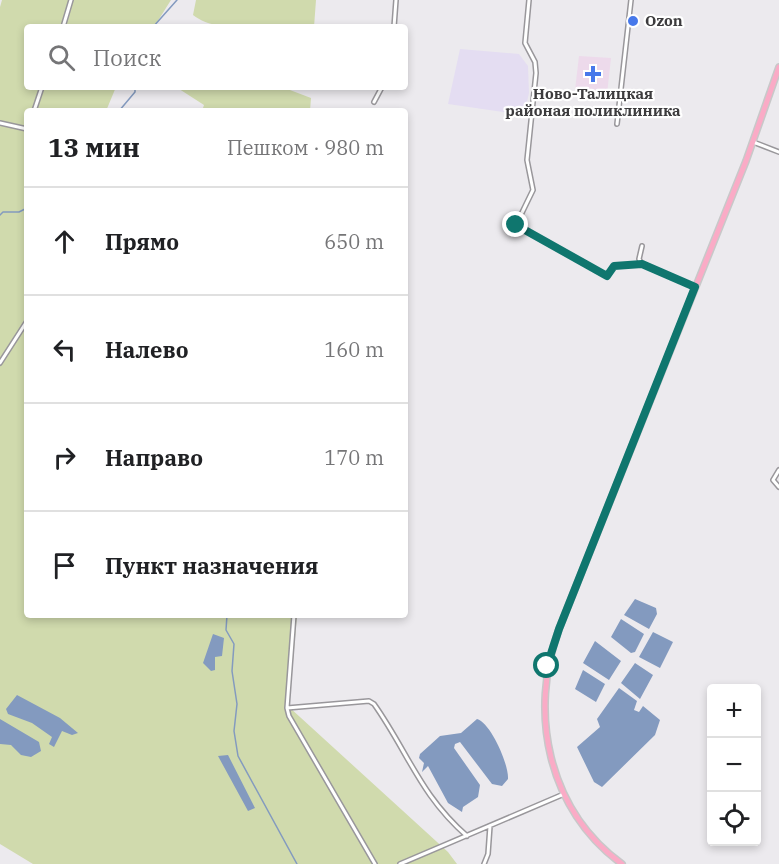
<!DOCTYPE html>
<html lang="ru">
<head>
<meta charset="utf-8">
<style>
	body { margin:0; font-family:"IBM Plex Serif",serif; background:#f6f6f6; color:#202124 }
	.controls { position:absolute; right:18px; bottom:18px; display:grid; overflow:hidden; border-radius:6px; box-shadow:0 3px 9px #0003 }
	.controls button { width:54px; height:54px; display:grid; place-items:center; padding:0; border:0; border-bottom:2px solid #e0e0e0; background:#fff; color:#202124; font:30px sans-serif }
	.stop { position:absolute; width:18px; height:18px; margin:-14px; border:4px solid #0f766e; border-radius:50%; background:#fff }
	.stop.end { background:#0f766e; border-color:#fff; box-shadow:0 2px 6px #0008 }
	.list { margin:0; padding:0; list-style:none }
	h2 { display:flex; justify-content:space-between; align-items:center; height:78px; margin:0; padding:0 24px; font-size:26px }
	h2 small { font-size:20px; font-weight:400; color:#757577 }
	.list li { display:grid; grid-template-columns:39px 1fr auto; gap:18px; align-items:center; box-sizing:border-box; height:108px; padding:0 24px; border-top:2px solid #e0e0e0 }
	.list b { display:block; font-size:22px; white-space:nowrap }
	.list em { font-size:20px; font-style:normal; color:#757577 }
	.icon { flex:none; width:33px; height:33px; fill:none; stroke:currentColor; stroke-width:2; stroke-linecap:round; stroke-linejoin:round }
	.map { position:relative; flex:none; width:779px; height:864px; overflow:hidden }
	.search { position:absolute; background:#fff; box-shadow:0 3px 9px #0003; left:24px; top:24px; width:384px; height:66px; display:flex; align-items:center; gap:15px; box-sizing:border-box; padding:0 21px; border-radius:6px; color:#757577; font-size:22px }
	.panel { position:absolute; background:#fff; box-shadow:0 3px 9px #0003; left:24px; top:108px; width:384px; height:510px; border-radius:6px }
	.map>svg:first-child { display:block }
	.education { fill:#e4ddf2 }
	.medical { fill:#eddaeb }
	.green { fill:#d0daad }
	.water { fill:#839abf }
	.lines { fill:none; stroke-linecap:round; stroke-linejoin:round }
	.stream { stroke:#839abf; stroke-width:1.5 }
	.minor-casing { stroke:#99979b; stroke-width:6 }
	.primary-casing { stroke:#c8c8c9; stroke-width:8 }
	.minor { stroke:#fff; stroke-width:3 }
	.primary { stroke:#faabc6; stroke-width:5 }
	.route { stroke:#0f766e; stroke-width:8 }
	.poi-dot { fill:#4778ea; stroke:#fff; stroke-width:2 }
	.labels { text-anchor:middle; stroke-width:4.5; stroke-linejoin:round; paint-order:stroke }
	.poi-label { font-size:15px; font-weight:bold; fill:#3c3b3d; stroke:#fff; text-anchor:start }
</style>
</head>
<body>
<div class="map">
<svg width="779" height="864" viewBox="0 0 779 864">
	<rect width="100%" height="100%" fill="#eceaee"/>
	<path class="education" d="M460 49 519 54 528 66 529 93 524 115 448 104Z"/>
	<path class="medical" d="M579 56 611 58 607 94 575 90Z"/>
	<path class="green" d="M2 0H171L154 27H27V87H116L106 111H27V615H297L289 707 448 852 457 864H33L0 844V7Z
		M196 0H316L314 27C281 27 219 36 193 15Z
		M176 87H282L311 98 310 111H202L204 105Z"/>
	<path class="water" d="M635 599 656 608 657 614 649 629 624 615Z
		M621 619 644 634 635 652 631 653 611 637Z
		M653 632 673 642 660 668 639 657Z
		M213 634 224 638 222 656 215 657V670L211 671 203 663Z
		M595 641 621 661 609 680 583 663Z
		M635 663 653 675 640 699 621 683Z
		M583 670 605 684 596 702 575 689Z
		M619 688 637 701 634 710 639 712 643 706 660 720 655 735 602 787 594 782 577 747 600 727 597 719Z
		M17 695 60 718 78 733 72 735 62 731 54 747 49 744 52 737 32 723 8 714 6 709Z
		M0 719 39 742 41 751 31 757 21 755 11 745 0 744Z
		M477 719C491 723 509 765 508 779L502 786 492 784 460 742 455 744 454 748 480 785 478 797 463 807 462 812 448 803 428 766 422 772 424 763 419 758 420 754 440 736 461 733Z
		M228 755 255 808 248 811 218 756Z"/>
	<g class="lines">
		<path class="stream" d="M153 27 177 0
			M119 111 135 92V87
			M0 215 3 212H19L27 208
			M227 615 226 630 234 644 232 671 237 704 234 731 238 756 297 864"/>
		<defs>
			<path id="minor" d="M529 0 525 43 535 62 536 73 527 160 533 190 516 225 607 276 614 266 642 264
				M63 27 71 0
				M394 27 396 0
				M374 102 382 87
				M34 111 42 87
				M0 123 27 129
				M617 124 631 0
				M753 142 779 152
				M642 246 639 259 642 264 695 287
				M0 363 27 321
				M779 470 773 480 779 487
				M294 615 287 708 289 716 375 864
				M287 708 369 701 374 704C408 752 420 795 467 836
				M400 864 564 794
				M484 864 488 854 490 826"/>
			<path id="primary" d="M622 864C548 810 528 713 559 629L746 161 779 67"/>
		</defs>
		<use href="#minor" class="minor-casing"/>
		<use href="#primary" class="primary-casing"/>
		<use href="#minor" class="minor"/>
		<use href="#primary" class="primary"/>
	</g>
	<g class="lines">
		<path class="route" d="M516 225 607 276 614 266 642 264 695 287 559 629 547 666"/>
	</g>
	<g class="poi-dot">
		<circle cx="633" cy="21" r="6"/>
		<path d="M590 65h6v6h6v6h-6v6h-6v-6h-6v-6h6z"/>
	</g>
	<g class="labels">
		<g class="poi-label">
			<text x="645" y="26">Ozon</text>
			<text x="593" y="99" text-anchor="middle">Ново-Талицкая<tspan x="593" dy="17">районая поликлиника</tspan></text>
		</g>
	</g>
</svg>
<div class="controls">
<button>+</button>
<button>−</button>
<button><svg class="icon" aria-label="locate" viewBox="0 0 24 24"><circle cx="12" cy="12" r="6"/><path d="M12 2v4M12 18v4M2 12h4M18 12h4"/></svg></button>
</div>
<div class="stop" style="left:547px;top:666px"></div>
<div class="stop end" style="left:516px;top:225px"></div>
<div class="search"><svg class="icon" aria-label="search" viewBox="0 0 24 24"><circle cx="10" cy="10" r="6"/><path d="M15 15l6 6"/></svg>Поиск</div>
<section class="panel">
<h2>13 мин<small>Пешком · 980 m</small></h2>
<ul class="list">
<li><svg class="icon" aria-label="ahead" viewBox="0 0 24 24"><path d="M12 20V5M6 11l6-6 6 6"/></svg><div><b>Прямо</b></div><em>650 m</em></li>
<li><svg class="icon" aria-label="left" viewBox="0 0 24 24"><path d="M17 20v-9H6M10 6l-5 5 5 5"/></svg><div><b>Налево</b></div><em>160 m</em></li>
<li><svg class="icon" aria-label="right" viewBox="0 0 24 24"><path d="M7 20v-9h11M14 6l5 5-5 5"/></svg><div><b>Направо</b></div><em>170 m</em></li>
<li><svg class="icon" aria-label="arrive" viewBox="0 0 24 24"><path d="M6 21V4h12l-3 4 3 4H6"/></svg><div><b>Пункт назначения</b></div></li>
</ul>
</section>
</div>
</body>
</html>
